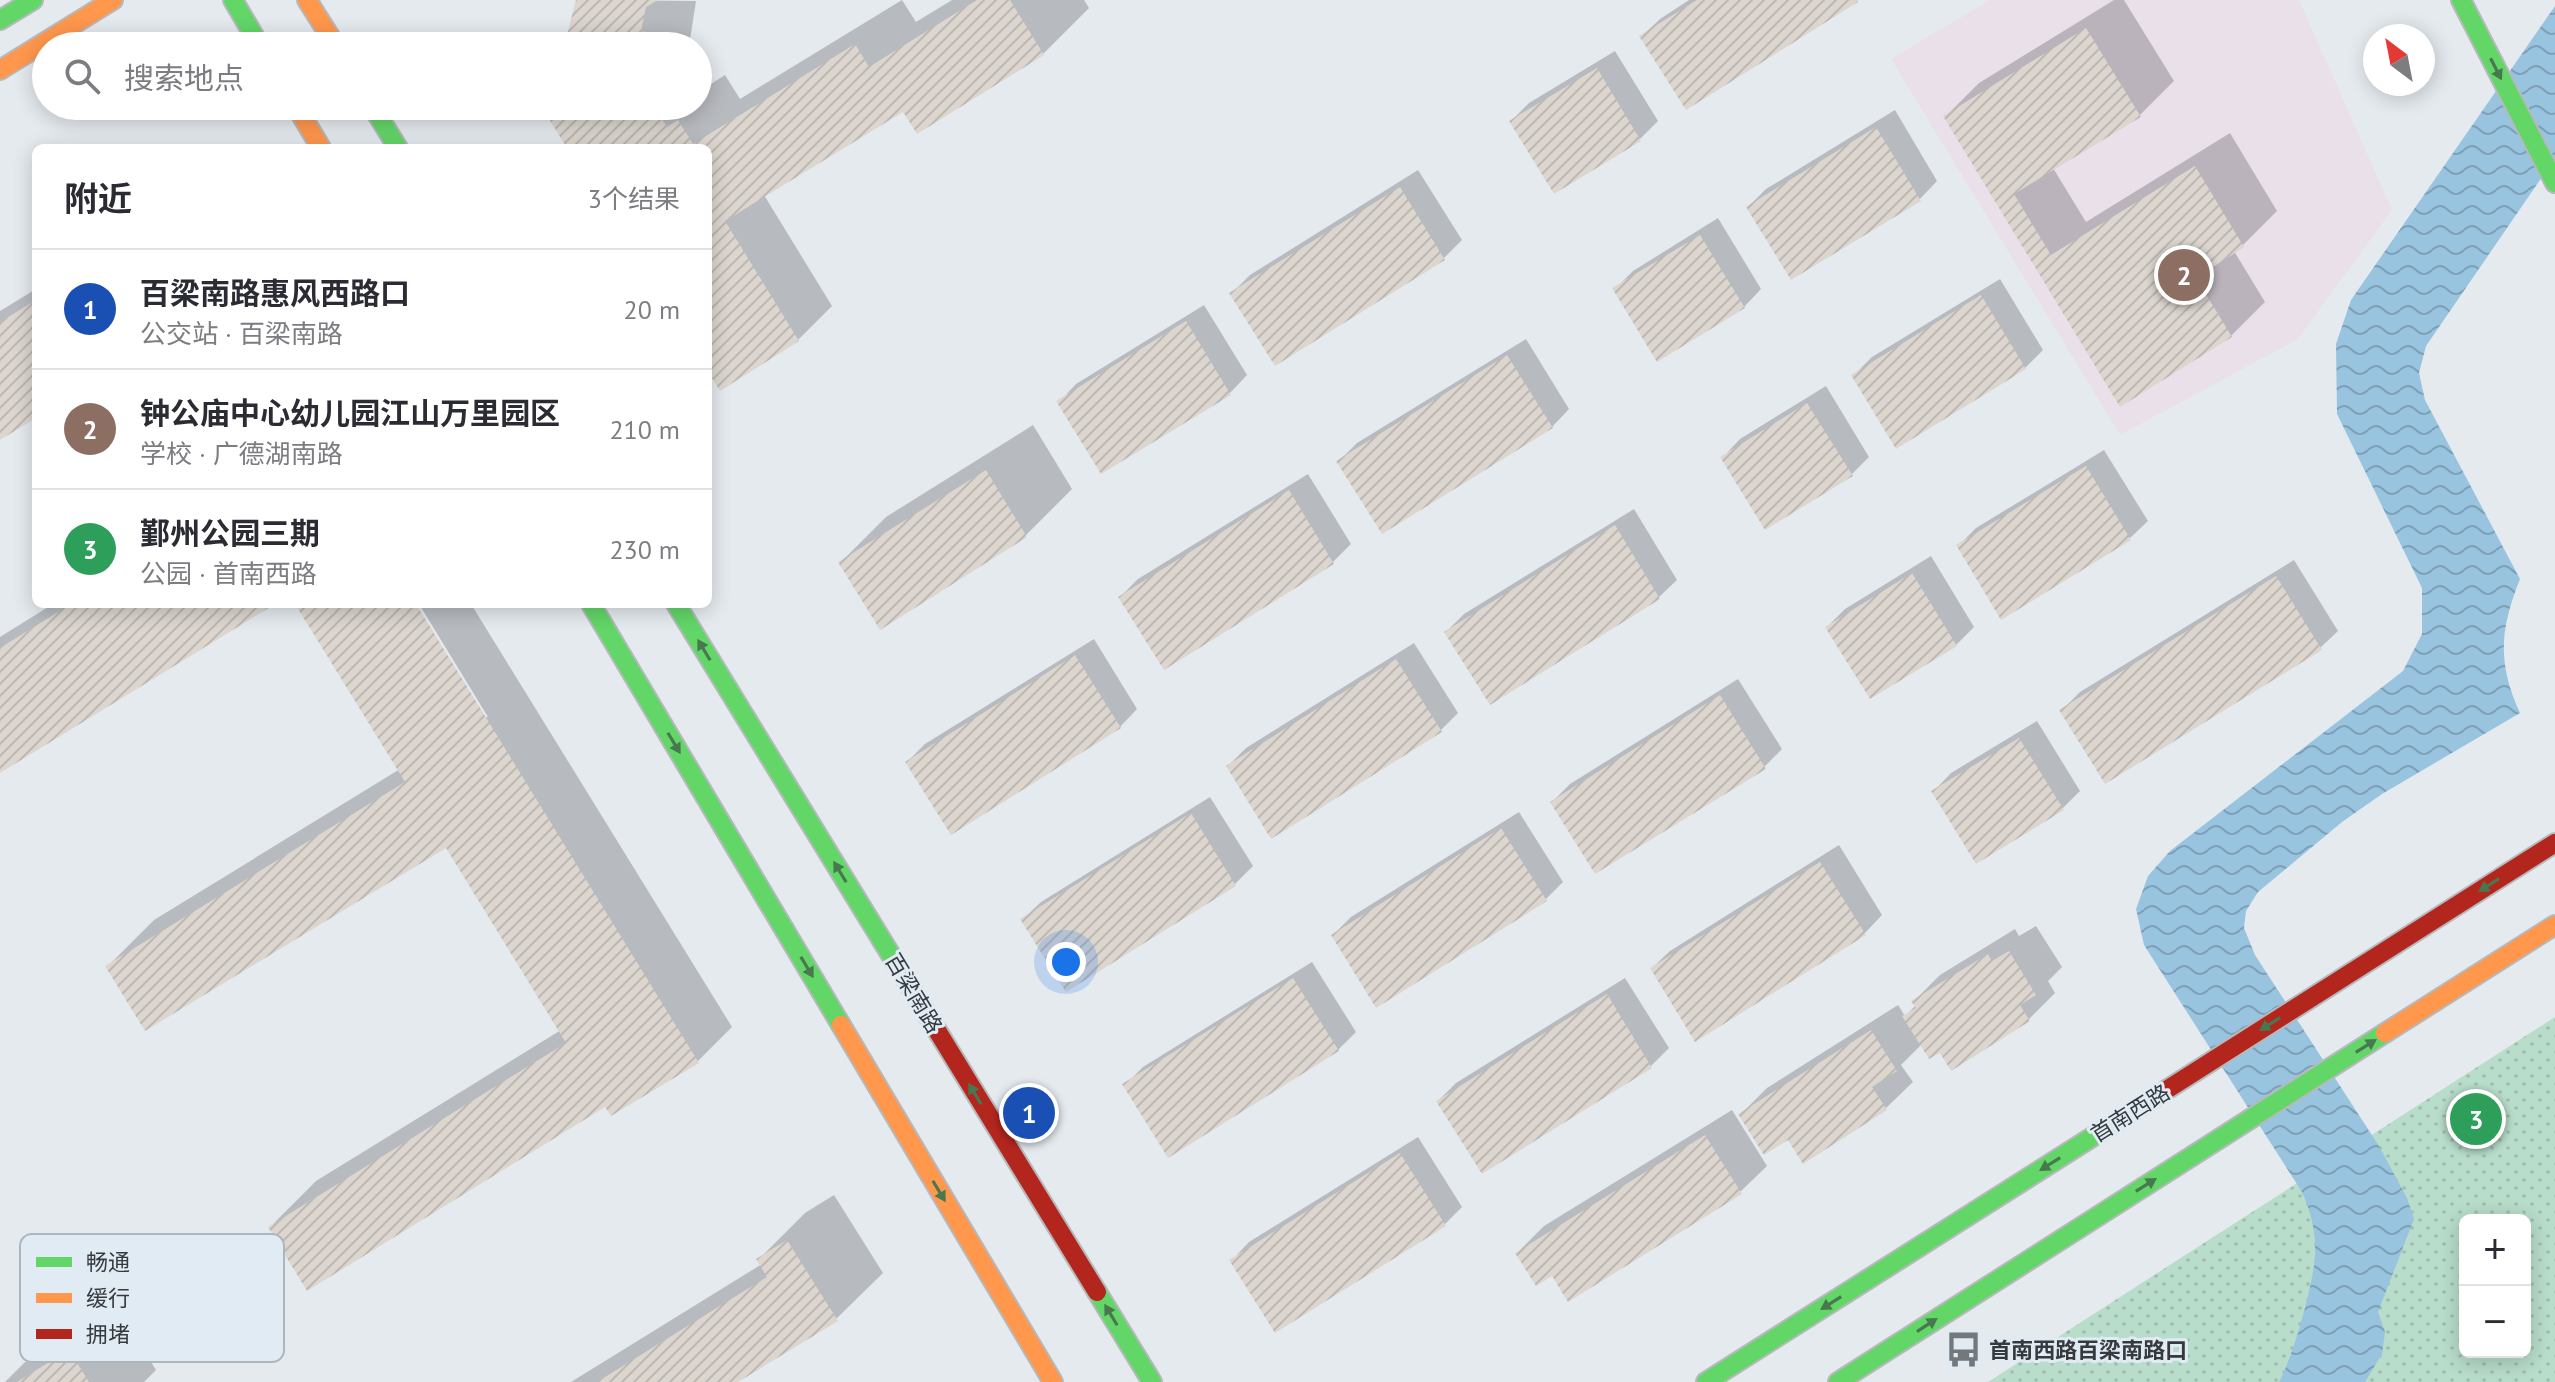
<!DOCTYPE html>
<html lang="zh">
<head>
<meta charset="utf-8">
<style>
	body { margin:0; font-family:"PT Sans","Noto Sans SC",sans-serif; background:#f7f7f7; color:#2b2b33 }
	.controls { position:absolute; right:24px; bottom:24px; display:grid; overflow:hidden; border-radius:12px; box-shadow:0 4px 20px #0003 }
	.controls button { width:72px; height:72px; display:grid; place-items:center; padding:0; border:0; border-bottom:2px solid #e1e1e2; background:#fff; color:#2b2b33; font:40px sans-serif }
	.compass { position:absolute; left:2363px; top:24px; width:72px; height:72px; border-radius:50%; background:#fff; box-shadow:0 4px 20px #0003; rotate:328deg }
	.you { position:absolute; left:1066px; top:962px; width:28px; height:28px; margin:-20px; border:6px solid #fff; border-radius:50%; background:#1a73e8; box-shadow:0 0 0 12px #1a73e833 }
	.badge { display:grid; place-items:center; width:52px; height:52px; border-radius:50%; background:#0b8043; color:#fff; font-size:26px; font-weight:700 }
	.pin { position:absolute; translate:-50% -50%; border:4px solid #fff; box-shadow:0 2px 8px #0006 }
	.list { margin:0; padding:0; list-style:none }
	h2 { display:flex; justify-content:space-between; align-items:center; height:104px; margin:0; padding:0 32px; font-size:34px }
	h2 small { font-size:26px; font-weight:400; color:#7c7c81 }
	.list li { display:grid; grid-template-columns:52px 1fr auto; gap:24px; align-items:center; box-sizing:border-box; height:120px; padding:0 32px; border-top:2px solid #e1e1e2 }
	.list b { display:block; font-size:30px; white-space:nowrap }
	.list p { margin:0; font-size:26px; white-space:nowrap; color:#7c7c81 }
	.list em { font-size:26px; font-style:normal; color:#7c7c81 }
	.icon { flex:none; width:44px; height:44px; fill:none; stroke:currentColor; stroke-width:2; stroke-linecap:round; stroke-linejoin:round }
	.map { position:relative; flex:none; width:2555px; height:1382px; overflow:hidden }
	.search { position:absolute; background:#fff; box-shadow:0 4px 20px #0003; left:32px; top:32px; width:680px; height:88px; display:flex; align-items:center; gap:20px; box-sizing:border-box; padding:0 28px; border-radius:44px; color:#7c7c81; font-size:30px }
	.panel { position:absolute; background:#fff; box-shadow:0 4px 20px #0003; left:32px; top:144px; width:680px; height:464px; border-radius:12px }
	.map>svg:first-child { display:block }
	.education { fill:#eae0ea }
	.park { fill:url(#park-dots); fill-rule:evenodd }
	.water { fill:url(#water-waves) }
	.shadow { fill:#0003 }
	.building { fill:url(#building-hatch) }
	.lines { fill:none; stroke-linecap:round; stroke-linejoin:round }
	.fast-casing { stroke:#b5b9bc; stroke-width:22 }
	.slow-casing { stroke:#b5b9bc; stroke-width:22 }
	.jam-casing { stroke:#b5b9bc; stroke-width:22 }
	.fast { stroke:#63d668; stroke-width:18 }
	.slow { stroke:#ff974d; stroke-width:18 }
	.jam { stroke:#b3261e; stroke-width:18 }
	.oneway { fill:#48784f }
	.labels { text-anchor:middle; stroke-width:6; stroke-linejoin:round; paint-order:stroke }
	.street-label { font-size:22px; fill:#363a3e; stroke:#e1ebf3 }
	.poi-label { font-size:22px; font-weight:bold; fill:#363a3e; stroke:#e1ebf3; text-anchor:start }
	.key { fill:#e1ebf3; stroke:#aeb6bd; stroke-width:2 }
	.key-label { font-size:22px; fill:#363a3e }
</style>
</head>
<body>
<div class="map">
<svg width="2555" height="1382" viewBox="0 0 2555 1382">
	<defs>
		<pattern id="park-dots" width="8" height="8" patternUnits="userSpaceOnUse" patternTransform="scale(2)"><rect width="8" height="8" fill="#b8ddca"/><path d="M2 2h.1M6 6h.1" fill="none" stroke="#9fbeaf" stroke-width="1.8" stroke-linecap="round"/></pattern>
		<pattern id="water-waves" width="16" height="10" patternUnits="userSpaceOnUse" patternTransform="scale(2)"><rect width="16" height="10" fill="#98c4e0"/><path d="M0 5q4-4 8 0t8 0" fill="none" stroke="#7da0b7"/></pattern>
		<pattern id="building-hatch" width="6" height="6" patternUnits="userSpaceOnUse" patternTransform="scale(2)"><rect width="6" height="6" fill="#dcd6cf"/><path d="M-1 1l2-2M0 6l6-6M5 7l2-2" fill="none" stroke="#bdb8b3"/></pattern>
	</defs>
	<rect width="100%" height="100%" fill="#e5eaef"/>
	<path class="education" d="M1990 0H2299L2392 210 2298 339 2120 435 1891 59Z"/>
	<path class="park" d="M2555 1017V1382H1988ZM2465 1220H2525V1352H2465Z"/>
	<path class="water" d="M2555 6V158L2426 346 2419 373 2425 400 2520 579C2500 629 2497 663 2520 713L2382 794 2342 822 2258 892 2246 911 2244 928 2255 955 2379 1146 2407 1198 2414 1219 2378 1312 2385 1332 2382 1354 2365 1382H2279C2293 1357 2314 1283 2315 1254 2316 1232 2311 1212 2302 1192L2144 945 2136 909 2148 876 2170 851 2403 671 2422 634V588L2337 414 2336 344 2351 300Z"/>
	<path class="shadow" d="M578 0 696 1 689 46H566Z
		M902 0 916 22 952 0H1084L1089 8 1043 54 903 109 764 195 832 306 798 340 708 368V148H570L551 106H698V88L700 91 725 75 740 99Z
		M1689 0H1858L1687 107 1642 36 1660 19Z
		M2114 0H2124L2174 81 2140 115 2053 168 2086 222 2230 133 2277 211 2243 245 2234 251 2265 302 2231 336 2121 404 1945 117 1979 83Z
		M1615 51 1658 121 1640 139 1555 192 1511 121 1529 103Z
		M1895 110 1937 181 1920 199 1748 207 1766 189Z
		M1418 170 1462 240 1444 258 1276 363 1232 293 1250 275Z
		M1718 218 1761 289 1744 307 1615 289 1633 271Z
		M2000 279 2043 350 2025 368 1854 375 1872 357Z
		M36 289V415L0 438V311Z
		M1204 305 1247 375 1230 393 1059 402 1076 384Z
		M1526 339 1569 409 1552 427 1339 461 1357 443Z
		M1826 386 1869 457 1851 475 1723 457 1740 439Z
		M1033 425 1072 489 1026 535 880 627 840 563 886 517Z
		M2104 450 2148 521 2130 538 2002 617 1958 546 1976 528Z
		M1308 474 1351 544 1333 562 1164 667 1120 597 1138 579Z
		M1634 509 1677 580 1659 597 1490 702 1446 632 1464 614Z
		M1931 556 1974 627 1956 645 1827 627 1845 609Z
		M2294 560 2338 631 2320 648 2062 710 2080 692Z
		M53 604H271L0 771V637Z
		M298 604H414L483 717H488L419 604H471L732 1027 698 1061 606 1104 270 1227 316 1181 561 1030 446 845 108 966 154 920 400 769Z
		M1094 639 1137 709 1120 727 907 762 925 744Z
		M1414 643 1458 713 1440 731 1228 766 1246 748Z
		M1738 679 1782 749 1764 767 1552 802 1570 784Z
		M2037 721 2080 791 2062 809 1934 791 1951 773Z
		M1210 797 1253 866 1235 884 1067 990 1023 919 1041 902Z
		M1519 812 1563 882 1545 900 1333 935 1351 917Z
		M1839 845 1882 915 1865 933 1652 968 1670 951Z
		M2036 926 2062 967 2048 981 2055 993 2029 1019 1941 1050 1922 1044 1901 1065 1913 1082 1886 1108 1803 1161 1789 1137 1741 1114 1767 1088 1898 1005 1905 1016 1916 1005 1914 1001 1940 975 2015 929 2019 936Z
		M1312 962 1356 1032 1338 1050 1125 1085 1143 1067Z
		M1625 978 1669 1048 1651 1066 1438 1101 1456 1083Z
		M1732 1110 1767 1166 1740 1192 1552 1273 1517 1253 1544 1226Z
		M1418 1137 1462 1207 1444 1225 1232 1260 1249 1242Z
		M834 1195 883 1273 836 1319 734 1382H571L762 1264 759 1259 805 1213Z
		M116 1305 156 1370 144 1382H5L24 1363Z"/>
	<path class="building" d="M576 0H658L646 7 641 31 663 35 661 46H564Z
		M977 0H1010L1044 55 917 134 903 112 725 221 799 341 720 391 708 372V148H567L547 116 549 106H654L667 127 678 120 693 144 855 44 869 67Z
		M1697 0H1857L1858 2 1686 110 1639 36Z
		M2086 28 2141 117 2014 194 2051 255 2195 166 2244 247 2196 278 2232 337 2120 407 1943 116Z
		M1597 68 1641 141 1554 194 1509 121Z
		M1876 127 1921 201 1791 280 1746 207Z
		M1400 187 1445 260 1275 366 1229 293Z
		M1700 235 1745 308 1657 362 1612 288Z
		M1981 295 2026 369 1896 449 1851 375Z
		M36 300V418L0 440V322Z
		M1186 321 1231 395 1101 474 1056 401Z
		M1507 355 1553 428 1382 534 1336 461Z
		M1807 403 1853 476 1765 530 1720 457Z
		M2086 466 2131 540 2001 620 1956 545Z
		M986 470 1027 537 880 630 838 562Z
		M1289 490 1334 564 1164 670 1118 597Z
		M1615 525 1660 599 1490 705 1444 632Z
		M1912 573 1957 646 1870 699 1825 627Z
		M2276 576 2322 650 2105 784 2059 710Z
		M71 604H275L0 773V648Z
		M295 604H416L699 1063 611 1116 605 1107 307 1291 268 1227 566 1043 446 848 145 1031 105 966 405 782Z
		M1075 655 1121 728 951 835 905 762Z
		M1396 659 1442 732 1271 839 1226 766Z
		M1720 695 1766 769 1595 874 1550 802Z
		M2019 738 2064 810 1976 864 1931 791Z
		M1191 813 1236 886 1066 992 1020 919Z
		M1501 828 1547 901 1376 1008 1331 935Z
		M1820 862 1866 935 1695 1042 1650 968Z
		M2009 951 2036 995 2020 1005 2030 1021 1951 1071 1940 1053 1929 1059 1902 1016 1916 1008 1911 1001 1988 954 1992 961Z
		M1293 978 1339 1051 1168 1158 1122 1084Z
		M1607 994 1652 1068 1482 1174 1436 1101Z
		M1871 1030 1897 1071 1872 1087 1887 1110 1803 1164 1788 1140 1764 1155 1738 1114Z
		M1705 1135 1742 1194 1568 1302 1552 1276 1536 1286 1515 1253Z
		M1400 1153 1446 1226 1275 1333 1229 1260Z
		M787 1240 838 1321 738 1382H597L767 1277 756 1259Z
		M69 1350 89 1382H17Z"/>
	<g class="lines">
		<defs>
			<path id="fast" d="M233 0 260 46
				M2461 0 2555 183
				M0 20 33 0
				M372 106 398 148
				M591 604 841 1025
				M676 604 897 965
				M1097 1292 1152 1382
				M1706 1382 2149 1101
				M1838 1382 2385 1033"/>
			<path id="slow" d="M307 0 336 46
				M0 70 113 0
				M296 106 321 148
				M841 1025 1053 1382
				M2385 1033 2555 925"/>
			<path id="jam" d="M897 965 1097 1292
				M2149 1101 2555 843"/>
		</defs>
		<use href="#fast" class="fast-casing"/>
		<use href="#slow" class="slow-casing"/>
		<use href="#jam" class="jam-casing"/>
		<use href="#fast" class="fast"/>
		<use href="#slow" class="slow"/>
		<use href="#jam" class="jam"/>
	</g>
	<defs><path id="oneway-solid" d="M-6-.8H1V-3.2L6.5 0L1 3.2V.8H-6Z" transform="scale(2)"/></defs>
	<g class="oneway">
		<use href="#oneway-solid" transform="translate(2496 69) rotate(63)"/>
		<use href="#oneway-solid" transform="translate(704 650) rotate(-121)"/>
		<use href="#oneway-solid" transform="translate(674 743) rotate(59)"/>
		<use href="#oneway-solid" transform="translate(840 872) rotate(-121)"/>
		<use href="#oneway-solid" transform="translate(2489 885) rotate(148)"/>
		<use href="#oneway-solid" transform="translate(807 967) rotate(59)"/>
		<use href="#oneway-solid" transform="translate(2270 1024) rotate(148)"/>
		<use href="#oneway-solid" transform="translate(2366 1046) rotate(-32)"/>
		<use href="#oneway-solid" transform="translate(975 1094) rotate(-121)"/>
		<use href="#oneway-solid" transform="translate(2050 1164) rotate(148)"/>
		<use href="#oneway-solid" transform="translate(2146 1185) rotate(-32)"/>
		<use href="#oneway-solid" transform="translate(939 1191) rotate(59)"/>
		<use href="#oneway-solid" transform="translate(1831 1303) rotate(148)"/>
		<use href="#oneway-solid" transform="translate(1111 1315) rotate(-121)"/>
		<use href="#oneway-solid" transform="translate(1927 1325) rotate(-33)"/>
	</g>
	<defs>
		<symbol id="bus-bare" viewBox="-9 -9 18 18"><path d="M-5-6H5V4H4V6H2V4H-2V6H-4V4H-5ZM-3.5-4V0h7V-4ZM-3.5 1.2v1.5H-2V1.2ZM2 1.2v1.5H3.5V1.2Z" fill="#73787c" stroke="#e1ebf3" stroke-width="2.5" paint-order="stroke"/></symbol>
	</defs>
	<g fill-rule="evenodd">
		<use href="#bus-bare" x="1938" y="1324" width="51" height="51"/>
	</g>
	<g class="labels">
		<g class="street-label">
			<text transform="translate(914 993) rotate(59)" y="8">百梁南路</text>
			<text transform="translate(2130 1113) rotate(-32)" y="8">首南西路</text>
		</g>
		<g class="poi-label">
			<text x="1989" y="1358">首南西路百梁南路口</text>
		</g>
	</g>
	<rect x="20" y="1234" width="264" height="128" rx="12" class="key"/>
	<rect x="36" y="1257" width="36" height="10" fill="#63d668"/>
	<rect x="36" y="1293" width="36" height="10" fill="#ff974d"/>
	<rect x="36" y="1329" width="36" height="10" fill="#b3261e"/>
	<g class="key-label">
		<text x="86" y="1270">畅通</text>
		<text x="86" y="1306">缓行</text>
		<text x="86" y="1342">拥堵</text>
	</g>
</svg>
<div class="controls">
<button>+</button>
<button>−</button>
</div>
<svg class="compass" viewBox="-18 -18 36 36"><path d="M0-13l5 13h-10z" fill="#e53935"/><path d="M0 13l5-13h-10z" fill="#7c7c81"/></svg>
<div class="you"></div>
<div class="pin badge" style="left:1029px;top:1113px;background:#1a4fb4">1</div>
<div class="pin badge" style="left:2184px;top:275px;background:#8d6e63">2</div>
<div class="pin badge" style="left:2476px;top:1119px;background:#2e9e5b">3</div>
<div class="search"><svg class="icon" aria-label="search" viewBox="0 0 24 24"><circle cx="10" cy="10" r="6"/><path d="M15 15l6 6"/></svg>搜索地点</div>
<section class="panel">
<h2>附近<small>3个结果</small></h2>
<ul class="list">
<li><span class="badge" style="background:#1a4fb4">1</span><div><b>百梁南路惠风西路口</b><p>公交站 · 百梁南路</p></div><em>20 m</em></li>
<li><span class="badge" style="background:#8d6e63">2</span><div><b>钟公庙中心幼儿园江山万里园区</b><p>学校 · 广德湖南路</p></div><em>210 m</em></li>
<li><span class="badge" style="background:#2e9e5b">3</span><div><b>鄞州公园三期</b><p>公园 · 首南西路</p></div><em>230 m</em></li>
</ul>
</section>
</div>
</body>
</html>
